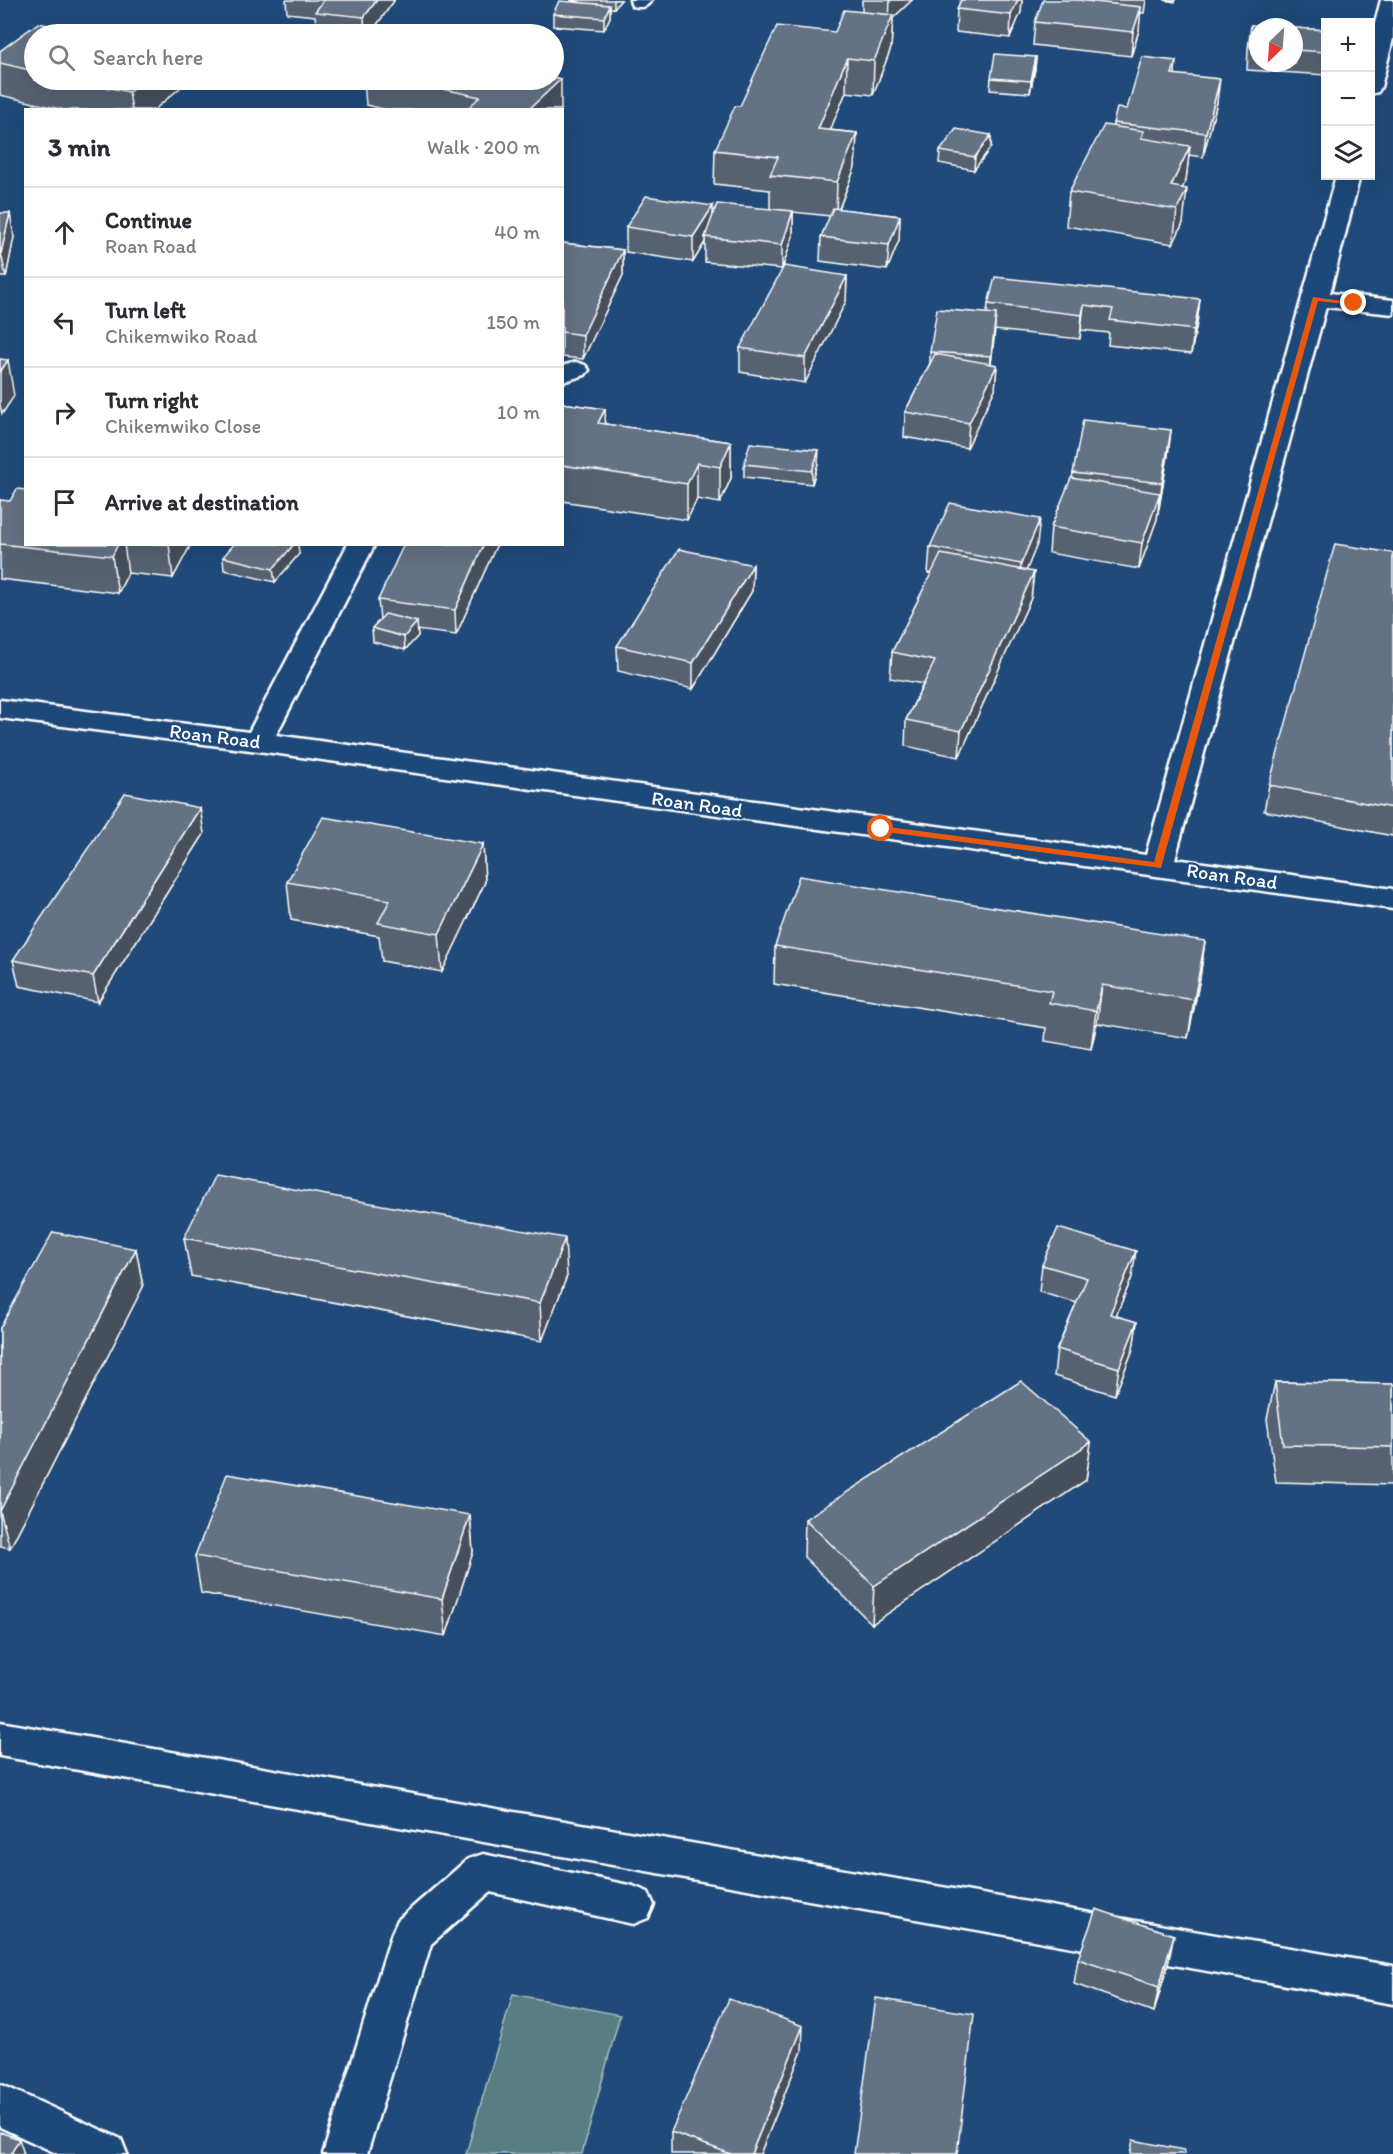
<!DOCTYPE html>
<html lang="en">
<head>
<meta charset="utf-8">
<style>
	body { margin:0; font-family:Itim,sans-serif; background:#f2f2f3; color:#2b2b33 }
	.controls { position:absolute; right:18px; top:18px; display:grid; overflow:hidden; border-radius:0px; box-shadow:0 6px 24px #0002 }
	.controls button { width:54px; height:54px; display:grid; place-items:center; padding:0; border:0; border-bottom:2px solid #e1e1e2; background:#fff; color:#2b2b33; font:30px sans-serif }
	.compass { position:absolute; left:1249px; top:18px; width:54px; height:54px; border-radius:50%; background:#fff; box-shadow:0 6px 24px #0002; rotate:205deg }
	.stop { position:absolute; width:18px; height:18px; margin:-14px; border:4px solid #ea580c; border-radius:50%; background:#fff }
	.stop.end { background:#ea580c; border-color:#fff; box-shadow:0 2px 6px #0008 }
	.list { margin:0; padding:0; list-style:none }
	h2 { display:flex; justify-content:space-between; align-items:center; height:78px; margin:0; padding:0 24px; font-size:26px }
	h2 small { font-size:20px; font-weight:400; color:#7c7c81 }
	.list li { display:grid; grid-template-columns:39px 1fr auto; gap:18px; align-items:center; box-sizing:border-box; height:90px; padding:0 24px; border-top:2px solid #e1e1e2 }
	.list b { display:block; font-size:22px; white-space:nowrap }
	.list p { margin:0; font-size:20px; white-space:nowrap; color:#7c7c81 }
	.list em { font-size:20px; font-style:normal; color:#7c7c81 }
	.icon { flex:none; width:33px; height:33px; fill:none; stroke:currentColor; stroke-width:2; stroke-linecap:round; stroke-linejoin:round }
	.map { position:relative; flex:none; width:1393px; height:2154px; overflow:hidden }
	.search { position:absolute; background:#fff; box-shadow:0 6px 24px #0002; left:24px; top:24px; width:540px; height:66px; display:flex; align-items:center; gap:15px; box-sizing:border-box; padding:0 21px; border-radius:33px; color:#7c7c81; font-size:22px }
	.panel { position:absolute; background:#fff; box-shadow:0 6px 24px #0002; left:24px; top:108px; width:540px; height:438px; border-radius:0px }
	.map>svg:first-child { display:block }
	.green { fill:#587d82; stroke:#acbec0; stroke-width:1.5 }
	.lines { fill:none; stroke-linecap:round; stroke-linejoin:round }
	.minor-casing { stroke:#fff; stroke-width:5 }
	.minor { fill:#1f4a7a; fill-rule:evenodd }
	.wall { fill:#566272; stroke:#fff; stroke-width:1.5 }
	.shaded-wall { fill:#46505c; stroke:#fff; stroke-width:1.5 }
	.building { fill:#647284; stroke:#fff; stroke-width:1.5 }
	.route { fill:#ea580c }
	.labels { text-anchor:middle; stroke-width:4.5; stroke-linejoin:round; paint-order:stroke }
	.street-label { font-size:20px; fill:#fff; stroke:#1f4a7a }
</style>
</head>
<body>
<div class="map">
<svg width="1393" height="2154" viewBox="0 0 1393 2154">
	<rect width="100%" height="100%" fill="#1f4a7a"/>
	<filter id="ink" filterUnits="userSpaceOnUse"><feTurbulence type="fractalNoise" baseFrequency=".0167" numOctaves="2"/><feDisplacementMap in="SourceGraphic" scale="12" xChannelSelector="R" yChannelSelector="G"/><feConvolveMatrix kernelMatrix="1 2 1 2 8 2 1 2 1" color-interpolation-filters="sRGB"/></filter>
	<g filter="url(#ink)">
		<path class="green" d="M513 1994 620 2015 582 2154H466Z"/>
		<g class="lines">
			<defs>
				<path id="minor" d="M630 0H652C646 8 641 8 632 6Z
					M1381 0H1393V39L1381 87 1378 92 1370 94V42Z
					M1336 176H1360L1330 293 1393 300V314L1326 307 1175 859 1393 889V909L258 751 0 718V700L249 732 348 544H375L276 735 1146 855Z
					M576 362 585 365 589 370 585 375 562 382V366Z
					M0 1722 1393 1966V2004L0 1756Z
					M483 1854 633 1886 648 1892 654 1905 648 1918 633 1924 490 1892 431 1944 367 2154H323L392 1933 398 1920 468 1859Z
					M0 2084 121 2139 127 2154H58L0 2127Z"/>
			</defs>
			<use href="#minor" class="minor-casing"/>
			<use href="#minor" class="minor"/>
		</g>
		<path class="wall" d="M286 0H394V1L370 34H317L315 16 287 13Z
			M570 0H621L614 8H610V17L604 30 553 26V14L582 3Z
			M862 0H912L893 18 891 48 873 95 846 92 830 130 857 133 855 167 839 209 900 216 899 240 887 270 820 261 821 237 830 216 793 212V236L782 269 705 262V242L693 262 626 252V227L770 209V190L714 184 715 150 740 106 862 12Z
			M961 0H1022L1021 12 1010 38 956 32 957 9Z
			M1085 0H1146L1144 13H1140L1139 30 1131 56 1033 45 1035 22 1085 1Z
			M1164 0H1176L1175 2Z
			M1251 25 1258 27V63H1294V28L1326 30V75L1247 70 1248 48Z
			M34 34V80H181V87L154 110H64L0 95V51Z
			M1036 57 1035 69 1030 93 990 90 991 78Z
			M1176 61 1175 74 1217 102 1203 157 1189 155 1186 180 1182 188 1183 223 1173 244 1066 226 1069 192 1113 126V123Z
			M364 80H554L561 110H388L366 105Z
			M991 135V147L974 170 939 163 940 151Z
			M0 213 14 237 6 277H0Z
			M562 243 623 250V275L583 359 562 357Z
			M847 276 846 301 805 383 740 372V348Z
			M1200 299 1197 323 1191 354 1108 345 1109 333 1081 330 1080 339 995 330 991 364 997 365 995 389 967 448 904 437 905 412 930 363V352L987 313 988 304Z
			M562 403 605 409V424L731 442V478L720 503 697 499 687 520 562 501Z
			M1171 430 1168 455 1157 519 1139 569 1049 553 1051 527 1072 478 1073 473Z
			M818 463 812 484 744 477V464Z
			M0 500 26 544H191L173 578 128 573 118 593 0 579Z
			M497 544 456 635 417 630 418 636 405 650 373 642 372 628 380 620 378 600Z
			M1037 544 1026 571 1034 572 1031 598 959 757 905 746 906 720 923 684 890 678 892 652 931 574 928 573 930 547Z
			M1393 553V836L1264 811 1269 785Z
			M299 554 275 582 224 570 223 557Z
			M753 565 752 591 693 689 618 671 617 646Z
			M200 808 204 834 98 1002 19 986 13 960Z
			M483 844 485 882 442 972 382 961 379 936 291 920 287 882Z
			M1205 941 1200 978 1188 1038 1097 1023 1091 1049 1045 1041 1046 1028 774 984 775 946Z
			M184 1238 567 1276 542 1341 191 1276Z
			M136 1249 143 1287 10 1548 0 1546V1328Z
			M1042 1265 1132 1277 1116 1316 1137 1322 1133 1349 1115 1395 1054 1376 1057 1349 1077 1303 1039 1292Z
			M1275 1382 1393 1384V1485L1276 1482 1267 1419Z
			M1091 1442 1086 1480 872 1624 804 1557 805 1519Z
			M470 1515 473 1552 446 1636 201 1593 195 1556Z
			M1078 1959 1169 1960 1154 2012 1074 1984Z
			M802 2051 760 2154H671V2132Z"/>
		<path class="shaded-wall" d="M377 0H394V1L370 34H365L364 17Z
			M614 0H621L614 8Z
			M890 0H912L893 18 891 48 873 95 874 61 889 21Z
			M1018 0H1022L1021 12 1010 38 1011 15Z
			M610 5V17L604 30V18Z
			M1141 7 1139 30 1131 56 1133 32Z
			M1036 57 1035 69 1030 93 1031 81Z
			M847 58 846 92 817 162 818 129Z
			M561 79V110H528Z
			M1220 79 1217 102 1203 157 1206 133Z
			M145 80H181V87L154 110H132L129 92Z
			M857 133 855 167 836 216 837 182Z
			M991 135V147L974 170 975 157Z
			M1190 146 1186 180 1173 209 1171 186Z
			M1187 189 1183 223 1173 244 1177 210Z
			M713 206V230L705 237V242L693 262V237Z
			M793 211V236L782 269V245Z
			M10 213 14 237 6 277 1 253Z
			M900 216 899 240 887 270 889 245Z
			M623 250V275L583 359V335Z
			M847 276 846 301 805 383V358Z
			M1200 299 1197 323 1191 354 1194 330Z
			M1084 305 1081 330 1080 339 1082 315Z
			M996 314 994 338 989 381 991 356Z
			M8 360 14 396 2 414 0 405V372Z
			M997 365 995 389 967 448 969 423Z
			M605 409 606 445 598 423Z
			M1171 430 1168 455 1159 509 1162 483Z
			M731 442V478L720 503V467Z
			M819 450 818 463 812 484V471Z
			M697 463V499L687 520V484Z
			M1160 493 1157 519 1139 569 1142 543Z
			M1040 519 1037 544 1019 589 1021 564Z
			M118 544H124L128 573 118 593 112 556Z
			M169 544H191L173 578Z
			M294 544H298L299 554 275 582 273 569Z
			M484 544H497L456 635 455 610Z
			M753 565 752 591 693 689V663Z
			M1034 572 1031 598 959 757 961 731Z
			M417 622 418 636 405 650 404 637Z
			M200 808 204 834 98 1002 93 976Z
			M483 844 485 882 442 972 439 934Z
			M1205 941 1200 978 1188 1038 1194 1000Z
			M1102 985 1097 1023 1091 1049 1096 1011Z
			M565 1238 567 1276 542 1341 540 1303Z
			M136 1249 143 1287 10 1548 0 1511Z
			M1136 1251 1132 1277 1106 1340 1110 1314Z
			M1137 1322 1133 1349 1115 1395 1119 1368Z
			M1091 1442 1086 1480 872 1624 874 1586Z
			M470 1515 473 1552 446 1636 442 1599Z
			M1174 1935 1169 1960 1154 2012 1159 1987Z
			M803 2026 802 2051 760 2154H751Z
			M19 2139 24 2154H11Z"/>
		<path class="building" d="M324 0H377L364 17 315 12Z
			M961 0H1018L1011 15 957 9Z
			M1043 0H1077L1141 7 1133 32 1035 22Z
			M559 1 610 5 604 18 553 14Z
			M844 10 893 15 874 61 847 58 818 129 857 133 837 182 770 175 778 157 715 150 735 106H740L777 26 835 32Z
			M38 23 91 34H34V71L0 63V51Z
			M1251 25 1278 27H1258V47H1250Z
			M1294 28 1326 30V52L1294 50Z
			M995 54 1036 57 1031 81 991 78Z
			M1142 57 1176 61 1172 74 1220 79 1206 133 1113 123 1117 108 1127 109Z
			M554 77 561 79 528 110H482L469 107 480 97 401 80H554Z
			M74 80H145L129 92Z
			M1104 125 1144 131 1141 138 1190 146 1171 186 1187 189 1177 210 1069 192Z
			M956 129 991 135 975 157 940 151Z
			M646 196 713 206 693 237 626 227Z
			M717 204 793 211 782 245 705 237Z
			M833 208 900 216 889 245 821 237Z
			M0 213H10L1 253H0Z
			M562 243 623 250 583 335 562 332Z
			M784 266 847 276 805 358 740 348Z
			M995 277 1200 299 1194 330 1110 320 1113 309 1084 305 1082 315 988 304Z
			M937 309 996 314 991 356 930 352Z
			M935 354 997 365 969 423 905 412Z
			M0 359 8 360 0 372Z
			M562 403 605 409 598 423 731 442 720 467 697 463 687 484 562 465Z
			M1083 420 1171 430 1162 483 1073 473Z
			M750 443 819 450 812 471 744 464Z
			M1071 478 1160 493 1142 543 1051 527Z
			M17 489 26 490V544H118L112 556 0 544V500L10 501Z
			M950 503 1040 519 1021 564 930 547Z
			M234 544H294L273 569 223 557Z
			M404 544H484L455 610 378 600Z
			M1335 544 1393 553V808L1269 785Z
			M679 549 753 565 693 663 617 646Z
			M941 554 1034 572 961 731 906 720 935 661 892 652Z
			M385 614 417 622 404 637 372 628Z
			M125 793 200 808 93 976 13 960Z
			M323 817 483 844 439 934 378 923 390 900 287 882Z
			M799 876 1205 941 1194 1000 1102 985 1096 1011 1049 1003 1052 991 775 946Z
			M215 1175 565 1238 540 1303 184 1238Z
			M1058 1228 1136 1251 1110 1314 1137 1322 1119 1368 1057 1349 1087 1278 1042 1265Z
			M53 1232 136 1249 0 1511V1328Z
			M1021 1381 1091 1442 874 1586 805 1519Z
			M1275 1382 1393 1384V1447L1283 1445Z
			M227 1474 470 1515 442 1599 195 1556Z
			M1096 1909 1174 1935 1159 1987 1078 1959Z
			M876 1998 974 2014 957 2154H854Z
			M729 1999 803 2026 751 2154H731L671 2132Z
			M0 2132 19 2139 11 2154H0Z
			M1133 2140 1184 2150V2154H1130Z"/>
	</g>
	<path class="route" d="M1313 297 1358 303 1354 305 1318 301 1161 868 878 831 876 829 881 826 1154 862Z"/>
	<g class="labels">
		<g class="street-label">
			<text transform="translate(215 736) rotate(7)" y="7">Roan Road</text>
			<text transform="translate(697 804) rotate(8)" y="7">Roan Road</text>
			<text transform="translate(1232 876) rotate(8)" y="7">Roan Road</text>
		</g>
	</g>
</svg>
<div class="controls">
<button>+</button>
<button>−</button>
<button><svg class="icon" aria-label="layers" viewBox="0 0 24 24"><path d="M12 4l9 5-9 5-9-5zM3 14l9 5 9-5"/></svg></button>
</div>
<svg class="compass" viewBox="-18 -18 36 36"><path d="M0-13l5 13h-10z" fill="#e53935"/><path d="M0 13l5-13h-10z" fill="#7c7c81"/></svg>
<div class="stop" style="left:881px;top:829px"></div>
<div class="stop end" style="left:1354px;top:303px"></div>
<div class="search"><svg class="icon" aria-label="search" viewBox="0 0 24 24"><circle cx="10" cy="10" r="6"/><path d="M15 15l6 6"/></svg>Search here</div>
<section class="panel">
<h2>3 min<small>Walk · 200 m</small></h2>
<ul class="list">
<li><svg class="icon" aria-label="ahead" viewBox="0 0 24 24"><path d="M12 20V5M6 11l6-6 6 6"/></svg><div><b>Continue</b><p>Roan Road</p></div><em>40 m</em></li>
<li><svg class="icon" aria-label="left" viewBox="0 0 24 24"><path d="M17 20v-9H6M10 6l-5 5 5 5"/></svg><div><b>Turn left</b><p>Chikemwiko Road</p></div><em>150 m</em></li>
<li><svg class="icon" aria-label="right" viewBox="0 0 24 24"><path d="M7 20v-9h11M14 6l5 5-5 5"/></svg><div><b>Turn right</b><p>Chikemwiko Close</p></div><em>10 m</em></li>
<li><svg class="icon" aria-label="arrive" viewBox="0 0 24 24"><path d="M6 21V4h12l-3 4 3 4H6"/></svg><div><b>Arrive at destination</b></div></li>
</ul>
</section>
</div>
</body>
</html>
